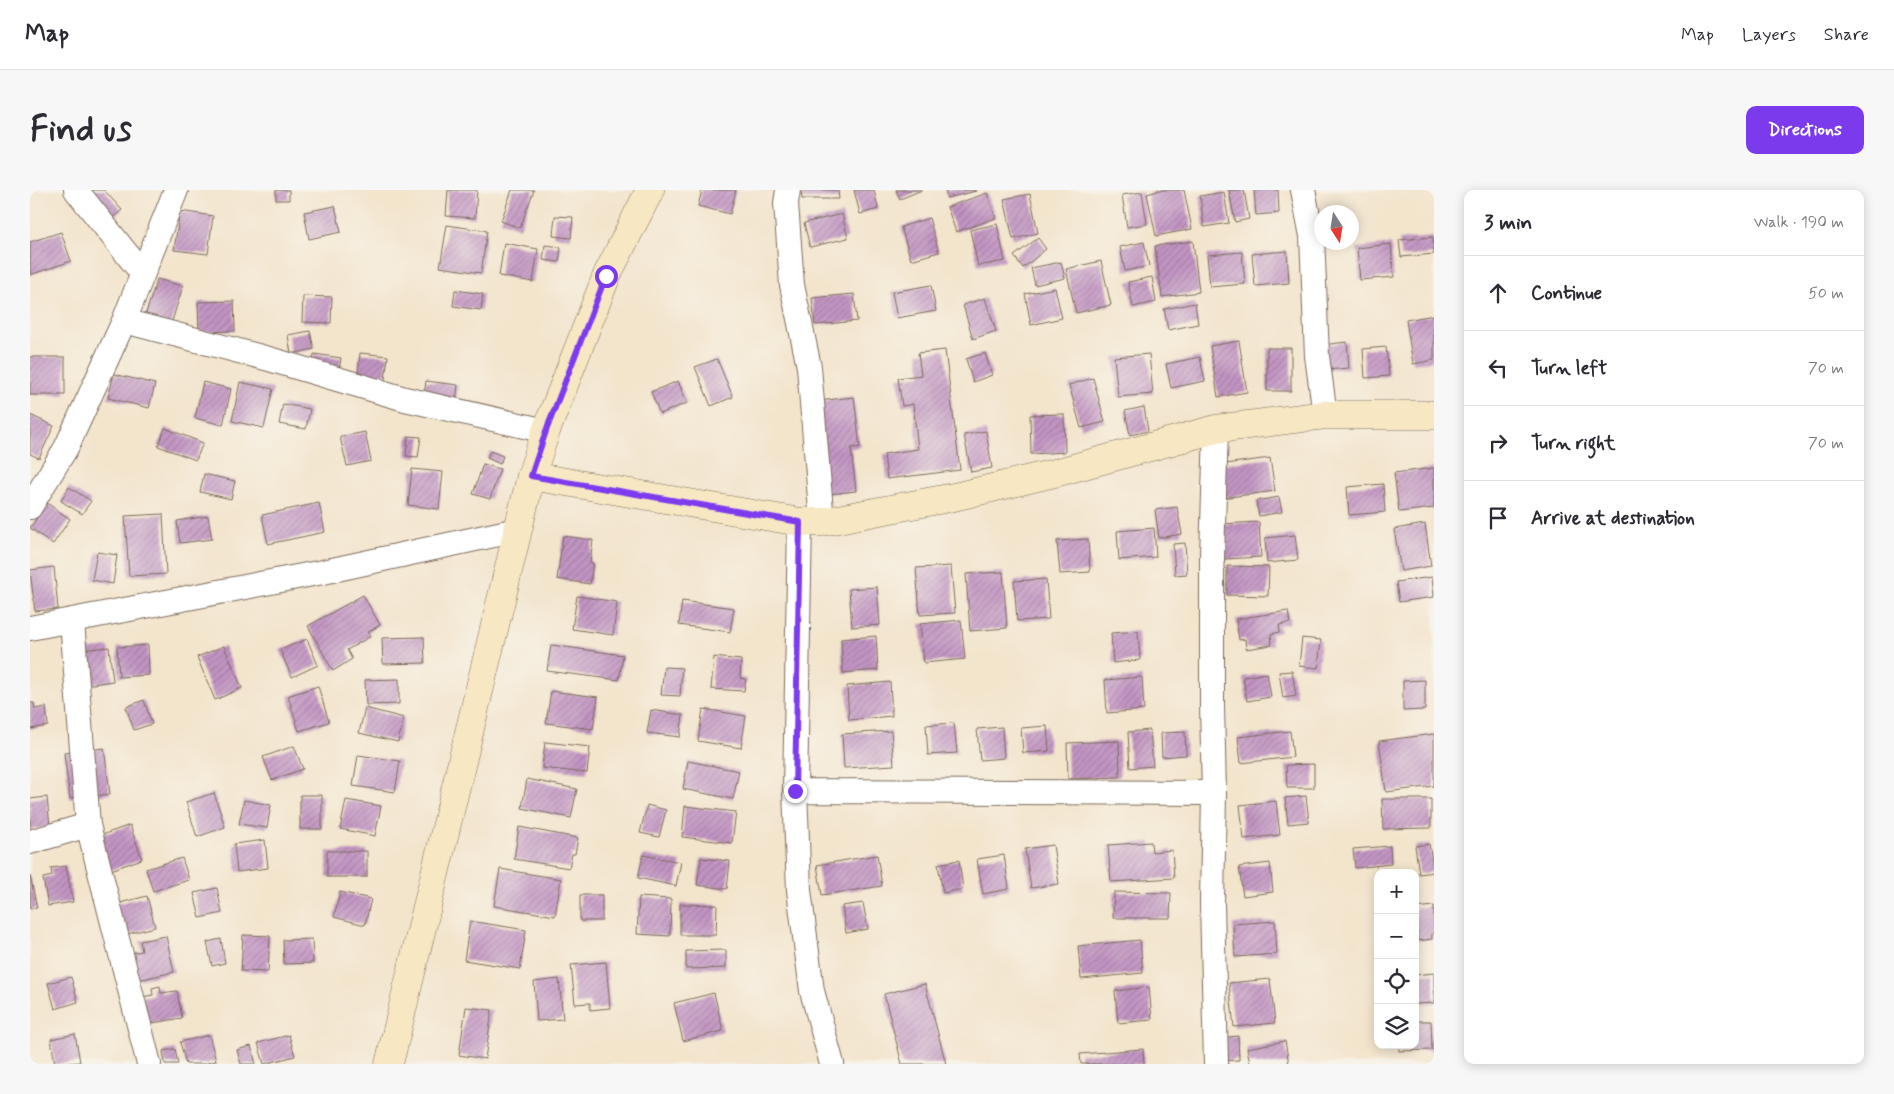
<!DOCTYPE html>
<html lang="en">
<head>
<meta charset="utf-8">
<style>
	body { margin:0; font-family:Mynerve,sans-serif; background:#f7f7f7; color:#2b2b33 }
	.controls { position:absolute; right:15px; bottom:15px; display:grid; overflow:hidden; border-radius:10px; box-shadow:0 2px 12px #0003 }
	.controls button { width:45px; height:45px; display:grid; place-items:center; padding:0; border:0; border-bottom:1px solid #e1e1e2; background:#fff; color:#2b2b33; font:25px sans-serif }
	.compass { position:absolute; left:1284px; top:15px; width:45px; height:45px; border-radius:50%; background:#fff; box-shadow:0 2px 12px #0003; rotate:168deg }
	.stop { position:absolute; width:15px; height:15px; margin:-11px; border:4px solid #7c3aed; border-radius:50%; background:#fff }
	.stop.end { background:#7c3aed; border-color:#fff; box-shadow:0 1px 5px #0008 }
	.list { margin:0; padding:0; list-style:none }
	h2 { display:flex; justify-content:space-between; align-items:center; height:65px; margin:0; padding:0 20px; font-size:21px }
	h2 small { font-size:16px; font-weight:400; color:#7c7c81 }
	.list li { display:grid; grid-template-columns:32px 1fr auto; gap:15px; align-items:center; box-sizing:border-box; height:75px; padding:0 20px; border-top:1px solid #e1e1e2 }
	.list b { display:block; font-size:19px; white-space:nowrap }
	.list em { font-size:16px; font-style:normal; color:#7c7c81 }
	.icon { flex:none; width:28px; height:28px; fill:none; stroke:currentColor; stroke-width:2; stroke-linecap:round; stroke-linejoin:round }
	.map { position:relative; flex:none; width:1404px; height:874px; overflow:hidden; border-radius:10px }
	header { display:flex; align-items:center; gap:30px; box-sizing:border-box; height:70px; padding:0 25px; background:#fff; border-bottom:1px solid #e1e1e2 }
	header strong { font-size:24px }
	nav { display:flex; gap:28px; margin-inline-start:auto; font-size:18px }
	.intro { display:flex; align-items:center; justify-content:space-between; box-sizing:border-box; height:120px; padding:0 30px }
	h1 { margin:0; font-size:35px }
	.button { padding:12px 22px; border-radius:10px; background:#7c3aed; color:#fff; font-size:18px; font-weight:700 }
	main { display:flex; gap:30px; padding:0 30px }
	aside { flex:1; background:#fff; border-radius:10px; box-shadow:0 2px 12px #0003 }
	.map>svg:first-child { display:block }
	.building { fill:url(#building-hatch) }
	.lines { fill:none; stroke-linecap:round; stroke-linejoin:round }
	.street-casing { stroke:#7b6b5b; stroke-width:26 }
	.secondary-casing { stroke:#7b6b5b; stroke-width:29 }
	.street { stroke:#fff; stroke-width:24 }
	.secondary { stroke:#f7e8c3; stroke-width:28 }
	.route { stroke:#7c3aed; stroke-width:6 }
</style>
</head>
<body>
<header>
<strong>Map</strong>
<nav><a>Map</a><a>Layers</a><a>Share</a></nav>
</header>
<div class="intro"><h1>Find us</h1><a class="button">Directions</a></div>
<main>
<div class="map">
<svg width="1404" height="874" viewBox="0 0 1404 874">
	<defs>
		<pattern id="building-hatch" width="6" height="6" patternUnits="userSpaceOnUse" patternTransform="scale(1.25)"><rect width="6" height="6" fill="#c295c4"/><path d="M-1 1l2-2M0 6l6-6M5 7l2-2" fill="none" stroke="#9f7a9f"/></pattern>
	</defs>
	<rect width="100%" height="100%" fill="#f7f3e8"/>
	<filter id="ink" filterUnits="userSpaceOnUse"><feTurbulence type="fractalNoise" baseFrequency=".02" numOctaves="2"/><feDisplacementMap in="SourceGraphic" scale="10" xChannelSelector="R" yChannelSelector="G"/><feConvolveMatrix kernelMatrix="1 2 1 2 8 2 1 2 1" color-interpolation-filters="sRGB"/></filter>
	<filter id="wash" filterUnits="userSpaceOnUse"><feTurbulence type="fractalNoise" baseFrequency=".0096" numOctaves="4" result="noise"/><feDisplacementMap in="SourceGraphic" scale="20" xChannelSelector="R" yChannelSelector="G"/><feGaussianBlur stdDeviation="1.12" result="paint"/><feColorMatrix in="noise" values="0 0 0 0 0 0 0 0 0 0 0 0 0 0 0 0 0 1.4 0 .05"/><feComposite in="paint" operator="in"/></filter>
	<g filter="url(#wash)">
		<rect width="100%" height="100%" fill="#f3e4cc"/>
		<g id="blocks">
			<path class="building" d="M56 0H74L92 20 76 33Z
				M246 0H259V10H246Z
				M418 0H447L445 28 416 26Z
				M482 0H504L490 38 471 31Z
				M672 0H706L700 24 668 16Z
				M771 0H808L809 9H772Z
				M824 0H844L848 19 830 24Z
				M866 0H892L870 9Z
				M915 0H946V1L917 8Z
				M1127 0H1154L1162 39 1126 46 1117 4 1128 1Z
				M1199 0H1214L1219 29 1205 32Z
				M1224 0H1248L1249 23 1226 25Z
				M1112 2 1117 34 1097 37 1092 5Z
				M1194 2 1199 33 1174 37 1170 6Z
				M957 3 966 28 926 42 917 17Z
				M1000 4 1008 43 983 49 974 9Z
				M305 16 311 42 279 49 274 22Z
				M150 21 183 26 178 64 144 60Z
				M812 24 818 48 780 57 774 33Z
				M525 26 543 27 541 48 523 46Z
				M899 28 909 62 881 70 871 37Z
				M967 34 975 71 948 76 940 40Z
				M417 35 457 41 451 83 410 77Z
				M31 42 41 71 0 85V52Z
				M1403 47 1404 64 1371 67 1369 50Z
				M1008 48 1016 59 993 78 984 66Z
				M1163 51 1169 102 1132 107 1125 56Z
				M1114 52 1119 76 1095 81 1090 57Z
				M474 53 508 59 503 92 469 86Z
				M1361 54 1364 87 1330 90 1327 58Z
				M515 55 531 57 529 72 513 70Z
				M1257 61 1259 93 1225 96 1222 64Z
				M1212 62 1215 94 1180 97 1177 65Z
				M1071 71 1081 115 1046 123 1036 79Z
				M1031 72 1035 88 1005 95 1001 78Z
				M1122 87 1126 112 1103 117 1098 92Z
				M127 89 153 96 138 144 112 136Z
				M901 95 906 121 867 128 862 102Z
				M1025 98 1032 128 1001 135 995 104Z
				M425 100 453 104 451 120 423 116Z
				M824 104 827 131 785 135 782 108Z
				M273 106 302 107 301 133 272 132Z
				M955 108 966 141 943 149 933 115Z
				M204 111 205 141 169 142 168 112Z
				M1165 113 1168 134 1138 140 1134 119Z
				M1404 125V170L1383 174 1376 130Z
				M280 141 284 159 261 164 258 145Z
				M1209 151 1217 202 1188 207 1180 156Z
				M1317 152 1319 178 1285 181 1283 156Z
				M1356 157 1359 186 1335 188 1333 159Z
				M1237 158H1261V201H1237Z
				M915 160 930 280 857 289 854 264 888 259 883 214 872 216 868 188 891 185 888 163Z
				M330 163 358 166 353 205 326 202Z
				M955 163 962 185 943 192 936 169Z
				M284 164 311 168 307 192 281 188Z
				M1119 164 1123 204 1088 207 1084 167Z
				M0 167H35V205H0Z
				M1170 167 1175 191 1141 198 1136 174Z
				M687 169 703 207 681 216 665 177Z
				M84 184 125 194 119 218 78 208Z
				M1063 188 1075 232 1051 238 1039 195Z
				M396 191 428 195 424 226 392 222Z
				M648 191 657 213 630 224 621 202Z
				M173 192 201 199 193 235 165 228Z
				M210 192 243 199 234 238 202 231Z
				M824 207 830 257 821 258 826 301 790 305 778 212Z
				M253 214 280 219 276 239 249 234Z
				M1114 217 1118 241 1100 245 1095 221Z
				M1034 224 1035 262 1001 264 1000 225Z
				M0 225 24 236 9 268 0 264Z
				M135 238 173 253 166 270 128 256Z
				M956 241 962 278 941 282 934 245Z
				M335 242 341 271 317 276 310 247Z
				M378 246 391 247 388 267 376 266Z
				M460 261 473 266 470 274 457 268Z
				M1240 268 1245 301 1192 308 1188 275Z
				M453 274 470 279 460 309 443 304Z
				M1404 278V318L1369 322 1364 283Z
				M382 279 413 282 409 319 378 315Z
				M174 284 205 291 201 309 170 302Z
				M1353 294 1355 322 1319 325 1317 297Z
				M39 297 61 311 52 324 31 311Z
				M1249 307 1252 322 1229 326 1226 311Z
				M17 313 40 329 23 354 0 338Z
				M289 313 295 342 238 354 232 325Z
				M1147 317 1152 344 1129 348 1125 320Z
				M133 324 136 384 99 386 95 326Z
				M178 326 182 349 150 353 147 331Z
				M1229 332 1231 367 1194 369 1192 334Z
				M1395 334 1401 376 1371 381 1364 339Z
				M1124 338 1126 367 1089 370 1087 341Z
				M1265 345 1268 370 1237 373 1235 348Z
				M533 346 563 350 560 372 563 373 560 394 527 389Z
				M1058 349 1060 382 1030 384 1027 351Z
				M1155 353 1157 384 1145 385 1143 354Z
				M67 362 87 365 83 394 62 390Z
				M921 376 925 423 890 425 886 378Z
				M1197 376 1239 377 1238 406 1197 405Z
				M24 377 28 419 5 421 0 380Z
				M973 382 977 438 940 441 936 384Z
				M1402 387 1404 407 1369 412 1366 392Z
				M1016 389 1019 429 987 431 984 391Z
				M847 397 850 435 822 437 819 399Z
				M333 405 350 435 338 442 341 446 317 460 322 469 303 481 278 436Z
				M547 406 587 412 583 445 542 439Z
				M652 411 704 418 700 442 649 435Z
				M1258 421 1260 433 1249 435 1250 442 1241 444 1242 455 1216 459 1215 449 1209 450 1206 429Z
				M931 430 935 469 894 473 890 434Z
				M1108 441 1110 470 1083 473 1081 443Z
				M846 446 848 480 813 483 811 449Z
				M394 447 395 473 353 474 352 448Z
				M1272 448 1291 450 1288 478 1269 476Z
				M277 449 288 475 262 487 250 460Z
				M118 455 119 485 89 487 87 457Z
				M521 455 593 465 589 490 517 481Z
				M194 456 212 498 185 510 167 467Z
				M79 457 83 491 56 495 50 460Z
				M684 467 711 470 710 488 716 489 714 501 681 499Z
				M634 477 652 478 650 506 631 505Z
				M1262 481 1266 506 1253 508 1249 482Z
				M1237 483 1241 507 1217 511 1213 487Z
				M1112 487 1114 520 1077 523 1075 490Z
				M369 489V514L336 515 335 490Z
				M1395 490V520L1373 521V491Z
				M860 492 862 526 819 530 817 496Z
				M288 496 299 532 269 541 258 506Z
				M521 501 568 507 563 539 516 533Z
				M114 510 122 534 104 540 96 517Z
				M0 513H4L5 519 16 517 18 536 0 539Z
				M335 518 374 528 368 552 329 543Z
				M673 519 716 526 711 558 668 551Z
				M621 520 653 525 650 547 617 543Z
				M924 533 927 563 898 565 896 535Z
				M1017 536 1019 561 993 563 991 538Z
				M972 537 974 568 950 570 947 539Z
				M1120 540 1123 576 1100 578 1098 542Z
				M861 541 864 575 814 578 812 544Z
				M1260 541 1263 567 1211 573 1208 547Z
				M1155 542 1156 565 1132 567 1131 543Z
				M1404 544V596L1356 602 1349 551Z
				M1089 551 1090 587 1038 589 1037 553Z
				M515 552 560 557 557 583 512 578Z
				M264 556 273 579 242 590 233 567Z
				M74 558 80 604 40 609 34 563Z
				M328 565 370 571 365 602 323 596Z
				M658 571 709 581 703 609 653 599Z
				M1284 574V598H1257L1256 575Z
				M497 589 547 599 541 628 492 618Z
				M184 603 195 637 167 647 156 612Z
				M270 605H292V639H270Z
				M1276 606 1279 632 1258 634 1255 608Z
				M17 607 20 637 0 639V609Z
				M1352 609H1401V638L1353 639Z
				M214 610 241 615 237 638 209 634Z
				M316 610 351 616 345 646 310 639Z
				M1246 611 1250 645 1214 649 1210 615Z
				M617 615 636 620 629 647 610 643Z
				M655 616 706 622 702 653 652 647Z
				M100 635 112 669 64 686 52 652Z
				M489 637 548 648 545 664H542L539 678 484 669Z
				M235 650 238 678 207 682 204 654Z
				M1121 652 1122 662 1142 660 1144 688 1081 692 1078 655Z
				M1399 654 1404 682 1389 684 1385 656Z
				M1023 655 1029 694 1001 698 995 659Z
				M1360 656 1361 674 1325 678 1323 659Z
				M297 661H337V687H297Z
				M613 665 651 672 646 696 608 688Z
				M847 665 852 696 792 705 787 675Z
				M974 665 979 699 953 704 947 669Z
				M152 668 159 690 123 701 116 679Z
				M671 668 700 671 697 699 667 695Z
				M929 670 933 699 913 703 908 674Z
				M1240 673 1243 702 1213 706 1209 677Z
				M36 676 43 712 18 716 13 688 22 686 21 678Z
				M470 679 531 689 525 726 464 716Z
				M0 685 7 718 0 719Z
				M187 698 192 723 170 728 164 703Z
				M310 702 341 709 335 735 304 727Z
				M1084 702 1141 703 1140 728H1083Z
				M550 705H572V731H550Z
				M117 706 125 737 89 746 82 715Z
				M609 707 641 709 640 746 607 744Z
				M833 713 838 739 816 743 812 716Z
				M650 714 687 715 686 745H650Z
				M1404 716V743L1402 744V749L1388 751 1387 741H1385V718Z
				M440 731 496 740 490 779 434 770Z
				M1245 731 1247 764 1205 767 1203 734Z
				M213 745 240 746 238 782 211 781Z
				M136 746 144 782 94 793 88 766 112 761 110 751Z
				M191 749 195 773 182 776 177 752Z
				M282 749 283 773 254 774 253 750Z
				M1110 750 1113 783 1051 789 1048 756Z
				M696 760V778L656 779V761Z
				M576 772 580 818 560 820V813L545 814 541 775Z
				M1404 783V813L1385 814V785Z
				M41 787 48 812 25 819 18 793Z
				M529 789 533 829 507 831 504 792Z
				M1240 789 1245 833 1204 837 1199 793Z
				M895 794 916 874H872L854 804Z
				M130 796 131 803 147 801 152 828 116 834 112 807 123 805 122 798Z
				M1119 797 1122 830 1088 833 1085 801Z
				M684 803 693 841 653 851 644 813Z
				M436 817 462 820 455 869 429 865Z
				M1385 831H1401L1402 860 1369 861V855H1385Z
				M45 844 50 872 25 874 21 849Z
				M179 845 186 871 173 874H156L150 852Z
				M259 845 265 866 234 874 228 853Z
				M1208 846 1209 870 1191 871 1189 848Z
				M1255 851 1259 874H1220L1217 858Z
				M221 856 226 874H211L207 860Z
				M145 859 148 874H135L133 861Z
				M1113 859 1114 874H1051L1050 864Z"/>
		</g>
	</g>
	<g filter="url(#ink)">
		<use href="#blocks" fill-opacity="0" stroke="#7b6b5b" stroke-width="1"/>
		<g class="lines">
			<defs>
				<path id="street" d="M46 0 112 83
					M758 0 756 13 762 95 779 177 792 332
					M1273 0 1282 46 1287 166 1295 225
					M94 131 239 169 375 209 516 241
					M0 317 36 258 94 131 146 0
					M770 332 765 601 769 700 782 801 802 874
					M42 431 58 635
					M0 438 293 382 487 340
					M765 601 1184 603
					M0 652 58 635 119 874
					M1186 874 1182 713 1184 603 1182 515V367L1186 239"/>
				<path id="secondary" d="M501 286 770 332H792L924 307 1025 283 1186 239 1295 225H1404
					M359 874 501 286 516 241 577 85 620 0"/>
			</defs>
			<use href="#street" class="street-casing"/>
			<use href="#secondary" class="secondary-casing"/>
			<use href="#street" class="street"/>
			<use href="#secondary" class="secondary"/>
		</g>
	</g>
	<g class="lines" filter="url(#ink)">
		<path class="route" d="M576 86 516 241 501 286 770 332 765 601"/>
	</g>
</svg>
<div class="controls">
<button>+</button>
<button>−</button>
<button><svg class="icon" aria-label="locate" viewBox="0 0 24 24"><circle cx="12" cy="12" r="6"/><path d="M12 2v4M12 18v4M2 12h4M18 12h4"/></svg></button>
<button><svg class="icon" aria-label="layers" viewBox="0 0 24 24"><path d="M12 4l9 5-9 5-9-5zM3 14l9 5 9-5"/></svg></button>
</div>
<svg class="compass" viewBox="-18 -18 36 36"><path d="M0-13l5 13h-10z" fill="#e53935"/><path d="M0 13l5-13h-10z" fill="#7c7c81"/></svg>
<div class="stop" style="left:576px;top:86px"></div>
<div class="stop end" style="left:765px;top:601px"></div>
</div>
<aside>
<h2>3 min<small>Walk · 190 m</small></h2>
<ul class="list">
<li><svg class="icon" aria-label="ahead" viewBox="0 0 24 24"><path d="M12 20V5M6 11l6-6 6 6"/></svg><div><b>Continue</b></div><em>50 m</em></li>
<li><svg class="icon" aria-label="left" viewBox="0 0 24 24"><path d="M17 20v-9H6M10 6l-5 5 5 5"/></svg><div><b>Turn left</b></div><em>70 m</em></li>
<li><svg class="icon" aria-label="right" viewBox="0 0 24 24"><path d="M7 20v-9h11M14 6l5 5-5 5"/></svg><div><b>Turn right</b></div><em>70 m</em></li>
<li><svg class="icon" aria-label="arrive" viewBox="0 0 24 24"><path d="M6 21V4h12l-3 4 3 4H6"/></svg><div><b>Arrive at destination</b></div></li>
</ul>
</aside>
</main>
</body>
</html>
